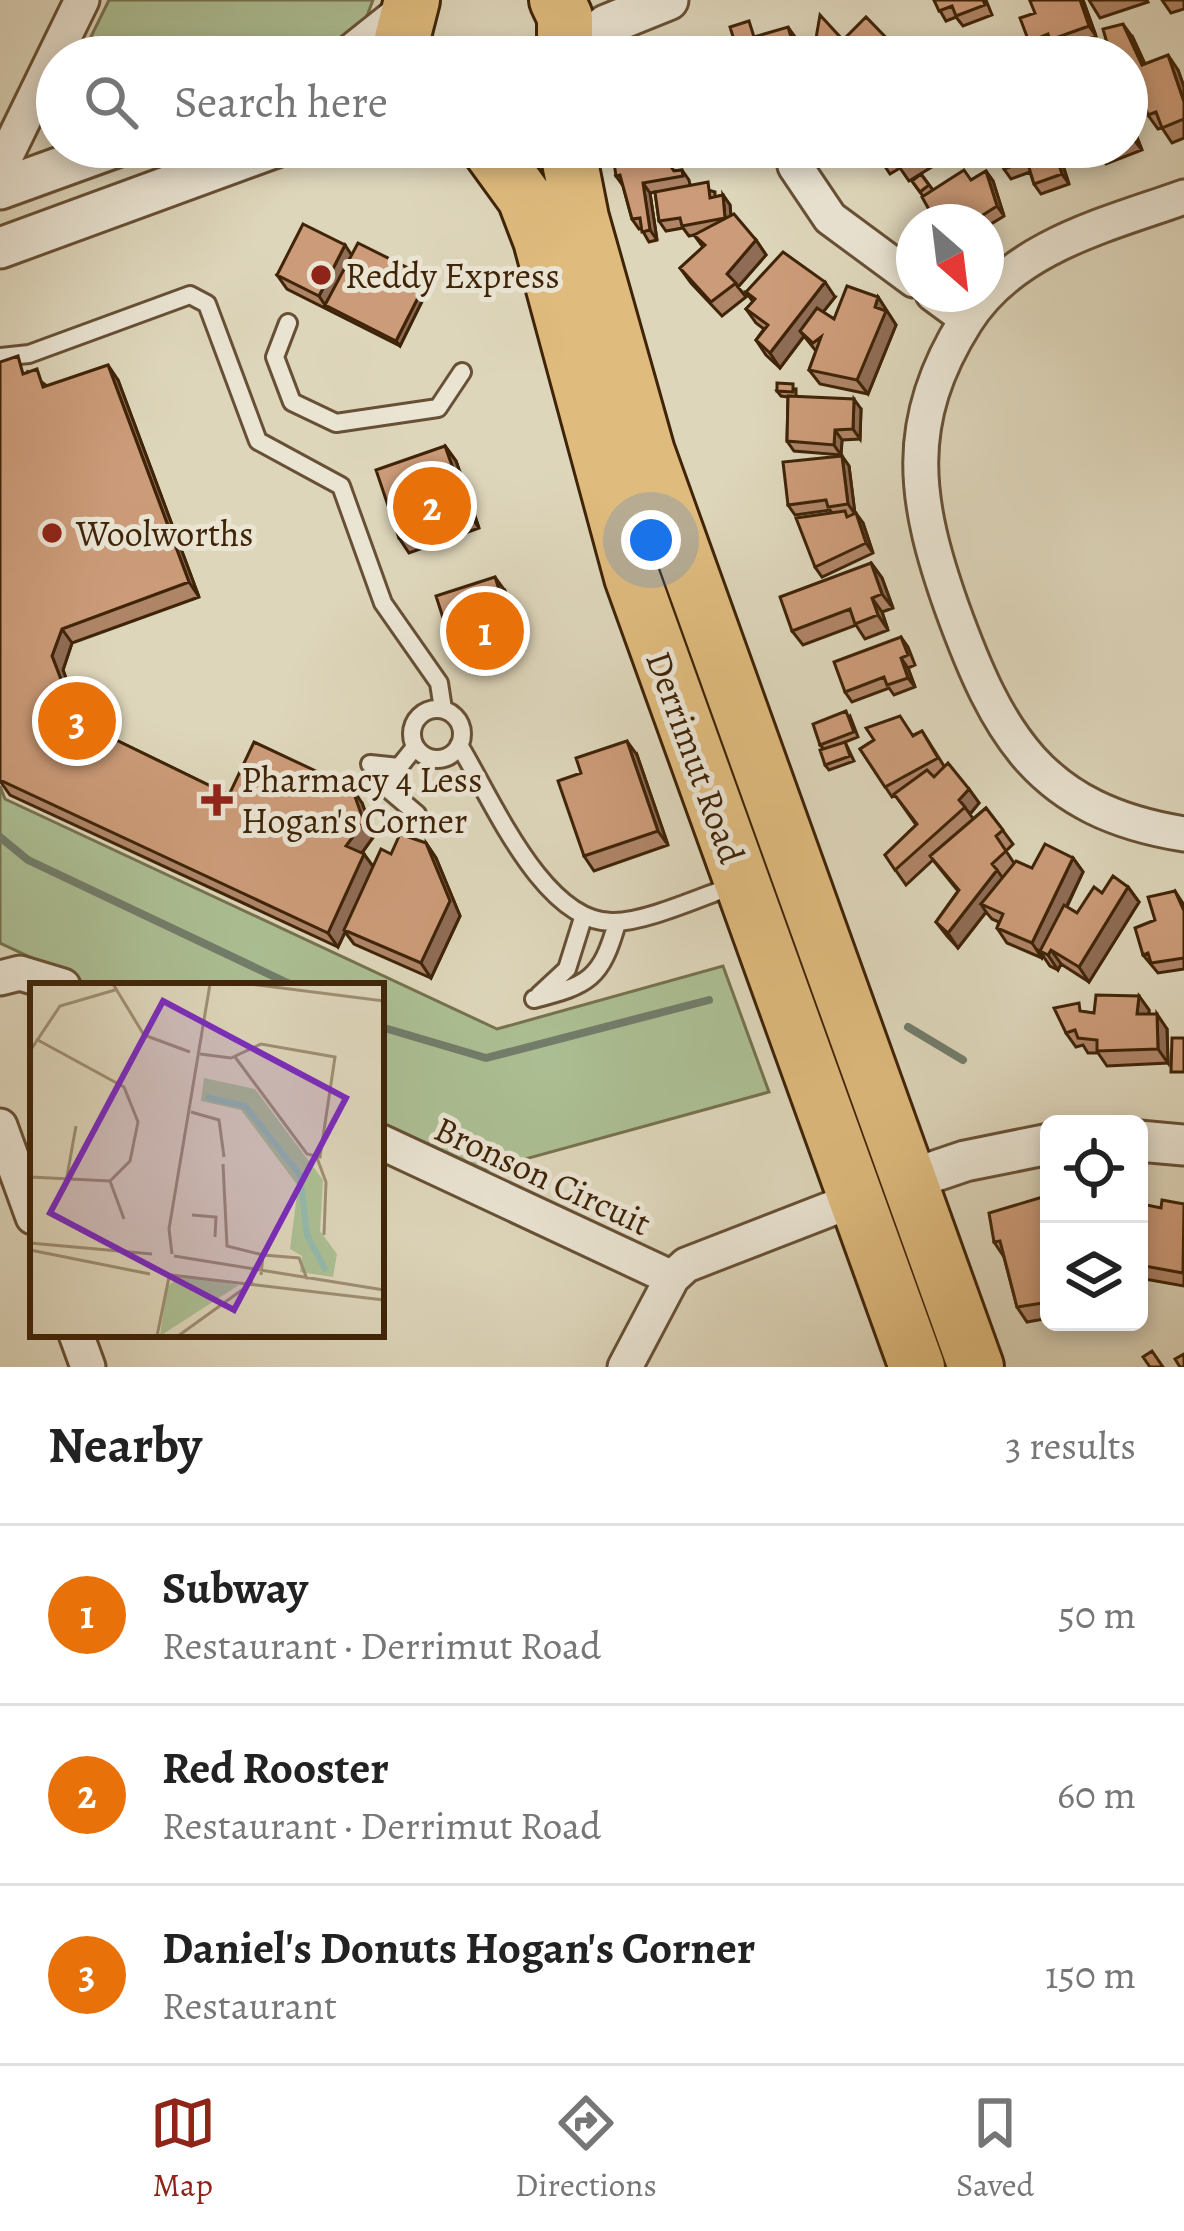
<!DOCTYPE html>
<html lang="en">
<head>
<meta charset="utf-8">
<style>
	body { margin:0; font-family:Alegreya,serif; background:#f2f2f2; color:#222 }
	.controls { position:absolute; right:36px; bottom:36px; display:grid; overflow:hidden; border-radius:18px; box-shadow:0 6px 18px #0003 }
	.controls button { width:108px; height:108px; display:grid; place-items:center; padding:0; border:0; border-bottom:3px solid #e0e0e0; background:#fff; color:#222; font:60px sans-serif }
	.compass { position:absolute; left:896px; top:204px; width:108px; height:108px; border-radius:50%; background:#fff; box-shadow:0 6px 18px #0003; rotate:152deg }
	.you { position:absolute; left:651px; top:540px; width:42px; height:42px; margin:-30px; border:9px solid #fff; border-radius:50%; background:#1a73e8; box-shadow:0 0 0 18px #1a73e833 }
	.badge { display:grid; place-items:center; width:78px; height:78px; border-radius:50%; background:#8f2418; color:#fff; font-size:39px; font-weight:700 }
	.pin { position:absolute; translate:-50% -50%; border:6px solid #fff; box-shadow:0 3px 12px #0006 }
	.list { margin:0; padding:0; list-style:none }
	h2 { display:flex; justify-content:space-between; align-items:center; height:156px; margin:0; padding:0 48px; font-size:51px }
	h2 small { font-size:39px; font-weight:400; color:#767676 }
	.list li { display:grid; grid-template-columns:78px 1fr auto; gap:36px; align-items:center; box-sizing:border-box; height:180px; padding:0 48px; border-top:3px solid #e0e0e0 }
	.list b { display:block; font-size:45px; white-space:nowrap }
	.list p { margin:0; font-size:39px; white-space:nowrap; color:#767676 }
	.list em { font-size:39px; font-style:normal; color:#767676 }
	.icon { flex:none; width:66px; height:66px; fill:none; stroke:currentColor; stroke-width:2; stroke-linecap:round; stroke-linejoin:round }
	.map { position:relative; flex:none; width:1184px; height:1367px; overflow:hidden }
	.search { position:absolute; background:#fff; box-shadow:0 6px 18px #0003; left:36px; right:36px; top:36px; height:132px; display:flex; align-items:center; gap:30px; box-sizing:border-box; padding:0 42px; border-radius:66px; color:#767676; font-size:45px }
	.sheet { height:696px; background:#fff }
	nav { display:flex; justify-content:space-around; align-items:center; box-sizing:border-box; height:168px; border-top:3px solid #e0e0e0; background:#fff; font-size:33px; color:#767676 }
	nav a { display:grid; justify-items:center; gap:6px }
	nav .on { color:#8f2418 }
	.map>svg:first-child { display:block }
	.green { fill:#acbf94; stroke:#76724e; stroke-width:3 }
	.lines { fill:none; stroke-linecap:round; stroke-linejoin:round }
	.stream { stroke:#727d6b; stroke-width:8 }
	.service-casing { stroke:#675035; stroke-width:22 }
	.minor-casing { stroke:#675035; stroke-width:39 }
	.tertiary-casing { stroke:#675035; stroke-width:45 }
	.trunk-casing { stroke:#3f2408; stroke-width:60 }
	.service { stroke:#eae4d3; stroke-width:16 }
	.minor { stroke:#eae4d3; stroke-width:33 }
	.tertiary { stroke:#eae4d3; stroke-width:39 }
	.trunk { stroke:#dfbb7e; stroke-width:54 }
	.wall { fill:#af8568; stroke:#3f2408; stroke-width:3 }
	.shaded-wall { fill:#8f6c55; stroke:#3f2408; stroke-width:3 }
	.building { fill:#cc9b79; stroke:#3f2408; stroke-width:3 }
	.poi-dot { fill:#8f2418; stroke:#eae4d3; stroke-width:4.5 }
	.labels { text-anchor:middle; stroke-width:10; stroke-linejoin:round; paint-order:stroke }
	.poi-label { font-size:36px; fill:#3f2408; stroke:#eae4d3; text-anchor:start }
	.street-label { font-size:36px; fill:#3f2408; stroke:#eae4d3 }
	.inset-river { fill:none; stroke:#94b9ad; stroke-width:6 }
	.inset-road { fill:none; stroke:#9e8f73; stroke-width:3 }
	.view { fill:#7b2cbf; fill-opacity:0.15; stroke:#7b2cbf; stroke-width:6 }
	.inset-edge { fill:none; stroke:#3f2408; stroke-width:6 }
</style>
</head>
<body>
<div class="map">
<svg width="1184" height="1367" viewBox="0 0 1184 1367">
	<rect width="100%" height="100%" fill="#ded6bb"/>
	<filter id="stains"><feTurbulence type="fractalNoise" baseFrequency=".00167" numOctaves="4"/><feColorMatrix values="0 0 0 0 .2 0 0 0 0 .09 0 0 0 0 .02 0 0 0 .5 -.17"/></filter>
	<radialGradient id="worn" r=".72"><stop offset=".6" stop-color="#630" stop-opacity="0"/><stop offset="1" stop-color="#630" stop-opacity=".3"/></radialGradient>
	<path class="green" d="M109 0H373L359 37 298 57H81Z
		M0 786 5 799 497 1029 723 966 769 1092 485 1170 381 1122V986H92L0 943Z"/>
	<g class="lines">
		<path class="stream" d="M0 837 28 860 294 986
			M381 1027 486 1058 709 1000
			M908 1027 963 1060"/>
		<defs>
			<path id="service" d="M288 323 275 357 292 402 336 423 438 408 462 372
				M0 357 29 354 190 295 207 304 258 441 341 486 383 603 439 683 443 709
				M412 734a25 25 0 1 1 50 0a25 25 0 1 1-50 0Z
				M459 745C492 799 543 922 612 922 645 923 705 895 738 884
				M370 764 399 767 415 747
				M399 767 390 791 417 814
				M539 995 567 969 583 918
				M534 999C589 985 601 979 617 923"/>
			<path id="minor" d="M795 166 830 218 914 280
				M0 168 82 0
				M1184 197C1106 225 1014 246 966 321 902 422 914 501 952 608 998 735 1040 811 1184 834
				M933 294 967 319
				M0 978 20 973 63 986
				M0 1126 33 1217
				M381 1142 672 1278
				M76 1334 88 1367
				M625 1367 672 1278 686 1265 856 1199"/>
			<path id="tertiary" d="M349 57 408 10
				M573 57 606 25 668 0
				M0 189 116 147
				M0 248 276 147
				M1139 1141 1184 1145
				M909 1180 965 1161 1049 1144"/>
			<path id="trunk" d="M557 0 565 17V57
				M405 57 402 39 412 0
				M488 147 525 198 541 240 632 577 917 1367
				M567 147 581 218 647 452 976 1367"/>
		</defs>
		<use href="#service" class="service-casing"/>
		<use href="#minor" class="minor-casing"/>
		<use href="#tertiary" class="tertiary-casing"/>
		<use href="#trunk" class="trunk-casing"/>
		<use href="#service" class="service"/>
		<use href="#minor" class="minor"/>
		<use href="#tertiary" class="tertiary"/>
		<use href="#trunk" class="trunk"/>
	</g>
	<path class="wall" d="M934 0H986L992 15 963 26 956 17 946 21Z
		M1033 0H1083L1096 36 1057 50 1054 45 1036 52 1029 42 1035 13Z
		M1089 0H1147L1148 2 1100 18Z
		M1162 0H1184V9L1171 13Z
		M1133 38 1145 64 1178 70 1184 87V138L1172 143 1162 128 1158 129 1148 115 1145 107 1134 111 1127 101V57Z
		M1127 112 1142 150 1106 164 1103 159 1088 164 1077 147H1127Z
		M699 147 695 161 672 158 665 148Z
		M872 147H924L935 165 909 181 900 168 890 174Z
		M996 147H1057L1069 184 1041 194 1034 184 1030 172 1011 179 1004 169Z
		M682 170 689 180 690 185 715 192V197L723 195 730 205 731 216 756 240 766 255 738 287 746 297 722 316 691 283 680 268 703 247 694 235 689 236 683 228 666 231 659 221 655 192 650 193 657 240 649 242 641 228 639 229 632 219 623 186 616 176Z
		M986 171 993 181 1004 216 986 227V222H936L923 196 912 181 921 174 933 190 971 180Z
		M351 255 431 283 400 346 287 289 277 275Z
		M746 292 835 297 823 312 834 319 878 297 896 325 868 394 820 384 809 370 816 351 804 336 780 368 766 355 756 340 764 329 756 323 746 309 753 302Z
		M28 372 47 386 118 380 199 597 72 643 63 670 83 724 229 795 362 803 374 836 362 853 373 867 391 854 426 843 436 858 460 916 431 978 354 944 345 932 338 947 10 795 0 781Z
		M796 389V396L861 409 860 439 842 440 841 455 794 451 787 441 788 397 781 396 777 391Z
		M445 446 456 461 479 528 409 553 399 538Z
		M842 456 849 466 855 514 863 523 873 553 822 577 815 567 832 513 830 510 795 515 788 505Z
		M871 563 882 578 893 608 882 612 888 630 865 639 856 625 803 645 792 631Z
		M505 591 524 650 466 670 455 655Z
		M901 637 908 647 915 665 908 668 915 687 894 695 889 688 852 702 845 692Z
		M850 716 858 737 845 742 854 761 829 770 825 765 824 749 820 745Z
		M922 731 944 766 969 789 979 803 970 814 973 819 986 808 1013 844 1006 851 1014 863 1032 868 1073 858 1083 872 1067 907 1077 913 1102 893 1128 887 1139 902 1089 982 1061 964 1058 970 1050 966 1043 956 1042 958 1007 943 997 928 999 922 992 919 986 912 958 948 947 936 936 922 958 891 933 860 906 885 885 855 916 825 895 795 892 797 860 749 874 740 913 735Z
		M637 755 668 845 594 871 584 856Z
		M1175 891 1184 905V969L1158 973 1143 955 1155 920Z
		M1139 996 1149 1010V1014L1167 1029 1168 1063 1107 1066 1098 1053H1088L1083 1045 1076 1047 1066 1033 1085 1012 1094 1013Z
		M1046 1196 1049 1200V1318L1027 1322 1017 1307 1004 1257 994 1242Z
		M1184 1204V1286L1139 1278V1227L1143 1228 1161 1208Z"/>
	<path class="shaded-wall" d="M1080 0H1083L1096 36 1089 26Z
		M1123 24 1133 38 1152 80 1142 65Z
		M788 27 795 37 801 57H797Z
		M1168 55 1178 70 1184 87V102Z
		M1127 112 1142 150 1131 136 1127 124Z
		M689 147H699L695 161 688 151Z
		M1053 147H1057L1069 184 1062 174Z
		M986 171 993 181 1004 216 997 206Z
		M643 183 650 193 657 240 650 230Z
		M723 195 730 205 732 228 725 218Z
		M756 240 766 255 738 287 727 274Z
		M345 245 355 260 325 305 319 296Z
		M428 278 431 283 400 346 396 341Z
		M825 282 835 297 805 335 800 331 804 336 780 368 770 353Z
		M878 297 896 325 868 394 857 380Z
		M108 365 118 380 199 597 189 582Z
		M854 399 861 409 860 439 853 429Z
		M835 430 842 440 841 455 834 445Z
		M445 446 456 461 479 528 469 514Z
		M842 456 849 466 855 514 848 504Z
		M856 513 863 523 873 553 866 543Z
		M871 563 882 578 893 608 882 594Z
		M495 577 505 591 524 650 514 636Z
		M872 598 882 612 888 630 878 615Z
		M62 629 72 643 63 670 87 736 77 721 52 656Z
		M901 658 908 668 915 687 908 678Z
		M627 741 637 755 668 845 658 831Z
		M352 788 362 803 374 836 356 861 346 846Z
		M969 789 979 803 970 814 959 800Z
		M426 843 436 858 460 916 431 978 421 963Z
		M364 854 375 869 338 947 328 933Z
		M1073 858 1083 872 1044 953 1040 951 1043 956 1042 958 1032 943Z
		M997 870 1007 884 981 904 986 912 958 948 948 933Z
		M1128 887 1139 902 1089 982 1079 967Z
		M1051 950 1061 964 1058 970 1048 955Z
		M1139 996 1149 1010 1148 1029 1137 1014Z
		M1157 1014 1167 1029 1168 1063 1158 1049Z"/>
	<path class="building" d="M934 0H983L985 5 956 16 952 6 939 11Z
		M1033 0H1080L1089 26 1050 40 1048 34 1029 42 1020 18 1035 13 1030 1Z
		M820 15 843 40 866 17 899 51 892 57H827L815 44Z
		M749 21 754 37 788 27 797 57H729L726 46 735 43 730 27Z
		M1123 24 1142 65 1168 55 1184 102V119L1162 128 1156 112 1148 115 1140 91 1127 95V57H1111L1103 29Z
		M1051 47 1054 57H1031L1030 55Z
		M1090 51 1092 57H1074Z
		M627 147H635L647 154 660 152 674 171 682 170 683 176 643 183 650 230 642 232 640 218 632 219 620 175 616 176 612 149Z
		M665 147H689L688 151Z
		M872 147H923L925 150 898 166 890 153 880 160Z
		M996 147H1053L1062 174 1034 184 1027 161 1004 169Z
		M964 170 971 180 986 171 997 206 972 222H966L959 211 941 222H936L922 197Z
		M921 174 929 185 920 192 912 181Z
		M708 182 710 198 723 195 725 218 682 226 680 218 659 221 655 192Z
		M734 214 756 240 727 274 736 283 711 302 680 268 705 245 694 235Z
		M303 224 345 245 319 296 277 275Z
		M358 243 428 278 396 341 325 305Z
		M783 252 825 282 770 353 756 340 768 325 746 309 755 299 746 292Z
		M847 286 878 297 875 307 886 311 857 380 809 370 821 337 813 343 800 331 817 308 834 319Z
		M18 356 23 374 37 369 43 387 108 365 189 582 62 629 52 656 77 721 229 795 254 742 352 788 364 822 346 846 364 854 328 933 0 780V362Z
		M777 383 793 384V392L777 391Z
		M788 396 854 399 853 429 835 430 834 445 787 441Z
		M445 446 469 514 399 538 376 470Z
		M842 456 848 504 828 507 826 500 788 505 783 462Z
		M845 511 847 517 856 513 866 543 815 567 796 518Z
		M871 563 882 594 872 598 878 615 855 624 850 609 792 631 780 597Z
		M495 577 514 636 455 655 436 596Z
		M901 637 908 655 901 658 908 678 887 685 884 677 845 692 834 662Z
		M846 711 854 732 820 745 813 724Z
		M900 716 913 736 922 731 938 758 885 787 860 749 874 740 866 728Z
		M627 741 658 831 584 856 558 781 581 773 576 758Z
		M845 742 850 756 825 765 820 750Z
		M948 763 969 789 959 800 965 807 895 870 885 855 917 824 894 794 927 770 934 777Z
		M986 808 1003 830 996 836 1006 851 992 864 997 870 948 933 936 922 959 890 930 856Z
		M400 834 426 843 450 901 421 963 344 930 381 849 391 854Z
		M1045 844 1073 858 1032 943 997 928 1003 914 981 904 1016 861 1032 868Z
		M1113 876 1128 887 1079 967 1051 950 1048 955 1040 951 1064 905 1077 913 1094 887 1102 893Z
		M1175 891 1184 911V958L1151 963 1148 953 1143 955 1135 928 1155 920 1148 897Z
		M1096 995 1139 996 1137 1014H1157L1158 1049 1097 1051V1040L1078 1038 1075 1030 1066 1033 1054 1008 1079 1003 1080 1011 1094 1013Z
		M1172 1038H1184V1072H1171Z
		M1046 1196 1049 1211V1302L1017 1307 1000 1241 994 1242 989 1213Z
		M1162 1200 1184 1204 1183 1273 1139 1265V1227L1143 1228 1147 1205 1161 1208Z
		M1152 1351 1163 1367H1150L1143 1357Z
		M1184 1354V1367H1180L1175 1359Z"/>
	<g class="poi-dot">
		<circle cx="321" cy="275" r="12"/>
		<circle cx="52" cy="533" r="12"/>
		<path d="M211 782h12v12h12v12h-12v12h-12v-12h-12v-12h12z"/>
	</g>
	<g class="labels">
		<g class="poi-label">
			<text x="345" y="288">Reddy Express</text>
			<text x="76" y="546">Woolworths</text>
			<text x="241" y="792">Pharmacy 4 Less<tspan x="241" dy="41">Hogan's Corner</tspan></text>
		</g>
		<g class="street-label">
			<text transform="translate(696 757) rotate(70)" y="13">Derrimut Road</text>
			<text transform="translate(543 1175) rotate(25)" y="13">Bronson Circuit</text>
		</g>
	</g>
	<g transform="translate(30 983)">
		<rect width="354" height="354" fill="#ded6bb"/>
		<path d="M174 95 225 106 293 197 290 248 307 271 303 294 270 289 272 273 260 266 268 203 211 127 171 118ZM151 292 209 302 130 353 137 304Z" fill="#acbf94"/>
		<path class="inset-river" d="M176 114 215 123 270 192 277 252 296 288"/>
		<path class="inset-road" d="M83 1 114 52 160 69M220 1 354 18M0 68 30 23 85 7M170 71 201 75 231 61 305 74 290 174 277 171 205 74M161 129 189 137 194 174M287 175 296 199 294 252M193 181 197 263 233 272 231 292M0 194 80 198 100 178 108 139 94 104 6 56M80 198 94 236M36 199 46 143M162 232 186 234 185 254M0 260 122 271M0 267 120 291M142 271 139 246 180 1M233 272 269 275 277 296M144 273 354 307M141 292 354 317M127 353 139 294M148 353 223 299"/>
		<path class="view" d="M133 18 316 115 204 327 20 230Z"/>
		<rect width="354" height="354" class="inset-edge"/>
	</g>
	<rect width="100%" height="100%" filter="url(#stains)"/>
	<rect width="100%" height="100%" fill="url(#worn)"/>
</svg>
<div class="controls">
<button><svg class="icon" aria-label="locate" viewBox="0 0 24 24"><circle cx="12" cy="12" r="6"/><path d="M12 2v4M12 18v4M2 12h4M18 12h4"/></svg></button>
<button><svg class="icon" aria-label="layers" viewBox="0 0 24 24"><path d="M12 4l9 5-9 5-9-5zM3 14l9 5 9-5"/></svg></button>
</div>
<svg class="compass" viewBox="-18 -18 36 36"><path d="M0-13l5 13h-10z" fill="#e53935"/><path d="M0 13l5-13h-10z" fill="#767676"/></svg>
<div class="you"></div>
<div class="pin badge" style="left:485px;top:631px;background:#e8710a">1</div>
<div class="pin badge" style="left:432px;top:506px;background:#e8710a">2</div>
<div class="pin badge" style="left:77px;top:721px;background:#e8710a">3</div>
<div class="search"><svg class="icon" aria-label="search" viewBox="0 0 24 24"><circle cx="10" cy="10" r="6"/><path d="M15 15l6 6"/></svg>Search here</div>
</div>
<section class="sheet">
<h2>Nearby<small>3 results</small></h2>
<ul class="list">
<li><span class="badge" style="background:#e8710a">1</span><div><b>Subway</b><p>Restaurant · Derrimut Road</p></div><em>50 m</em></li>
<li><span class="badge" style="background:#e8710a">2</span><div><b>Red Rooster</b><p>Restaurant · Derrimut Road</p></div><em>60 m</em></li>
<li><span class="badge" style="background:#e8710a">3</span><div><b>Daniel's Donuts Hogan's Corner</b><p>Restaurant</p></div><em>150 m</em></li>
</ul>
</section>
<nav>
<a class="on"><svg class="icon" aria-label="map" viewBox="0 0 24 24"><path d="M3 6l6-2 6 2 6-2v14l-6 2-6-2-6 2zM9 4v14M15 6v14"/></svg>Map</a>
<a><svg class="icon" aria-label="directions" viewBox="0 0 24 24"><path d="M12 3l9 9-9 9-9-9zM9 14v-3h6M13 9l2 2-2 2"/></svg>Directions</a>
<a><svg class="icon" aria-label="saved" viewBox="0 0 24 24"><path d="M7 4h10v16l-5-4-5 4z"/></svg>Saved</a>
</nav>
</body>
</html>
